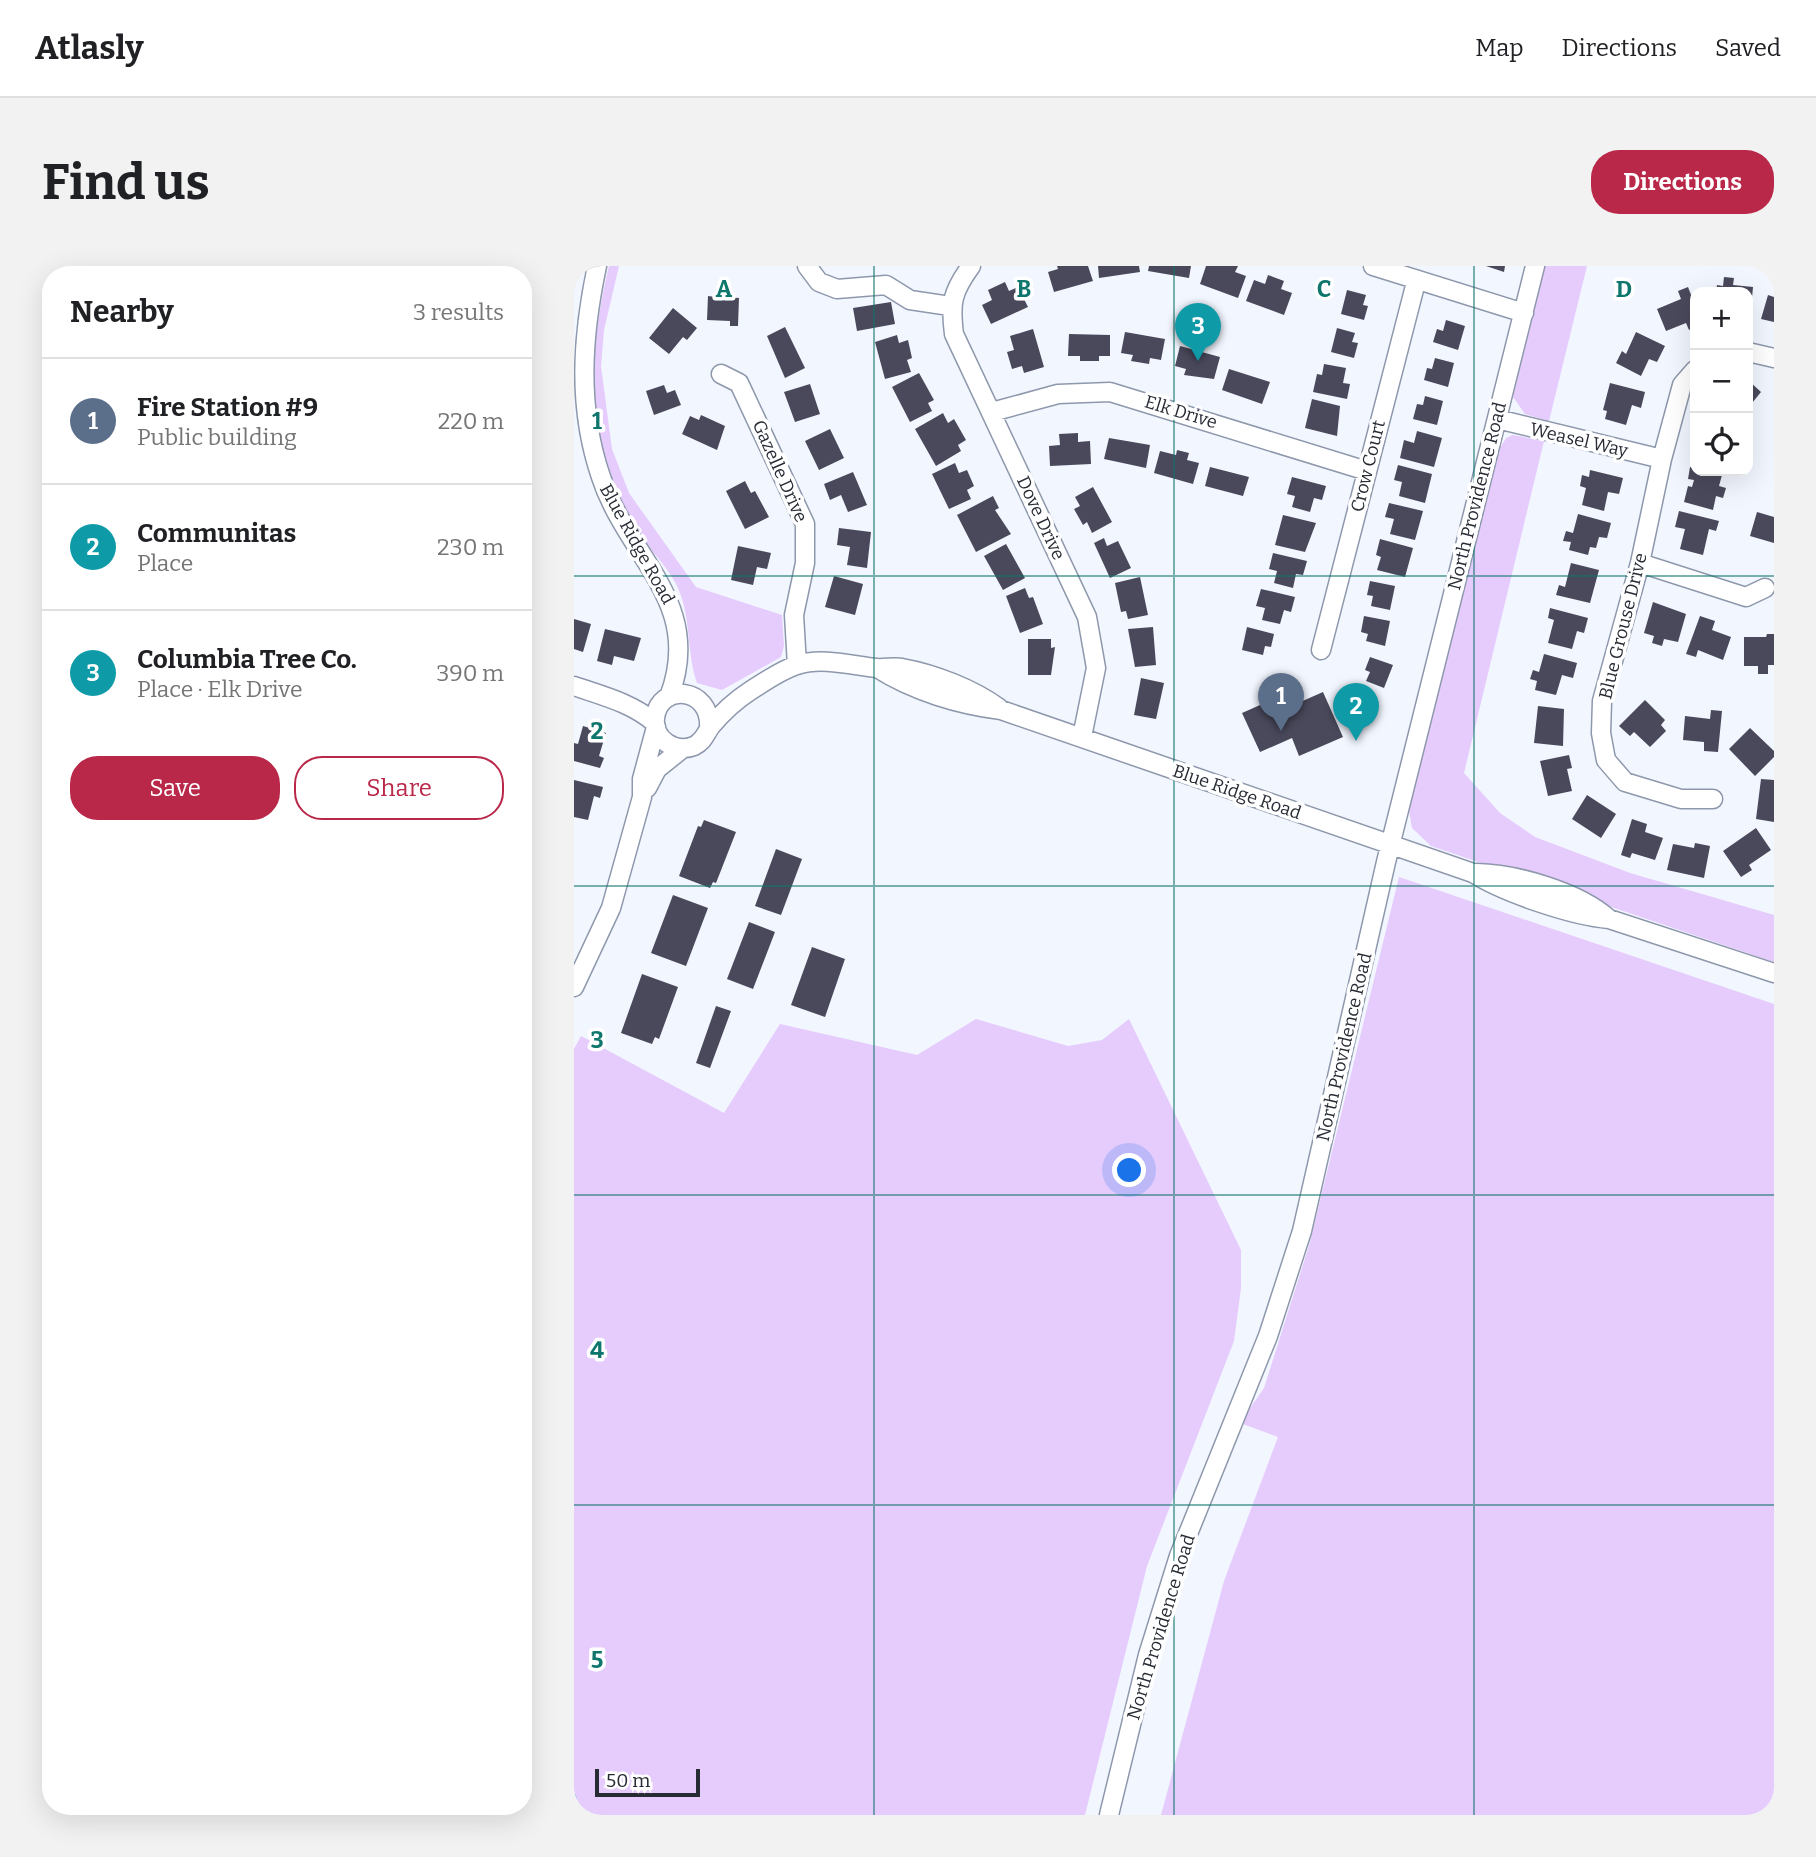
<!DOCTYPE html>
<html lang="en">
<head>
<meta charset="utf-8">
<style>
	body { margin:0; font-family:Bitter,serif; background:#f2f2f2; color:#202124 }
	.controls { position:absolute; right:21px; top:21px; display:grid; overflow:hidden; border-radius:14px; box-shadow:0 7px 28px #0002 }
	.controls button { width:63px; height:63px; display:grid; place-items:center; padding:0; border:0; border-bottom:2px solid #e0e0e0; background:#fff; color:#202124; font:35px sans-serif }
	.scale { position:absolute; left:21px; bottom:18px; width:105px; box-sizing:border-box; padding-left:7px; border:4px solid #272b34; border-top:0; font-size:19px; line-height:24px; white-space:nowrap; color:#272b34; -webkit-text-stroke:5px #fff; paint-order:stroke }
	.you { position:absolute; left:556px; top:905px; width:24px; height:24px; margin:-18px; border:5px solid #fff; border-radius:50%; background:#1a73e8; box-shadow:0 0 0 10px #1a73e833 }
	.badge { display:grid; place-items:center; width:46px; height:46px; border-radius:50%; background:#b92849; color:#fff; font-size:23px; font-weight:700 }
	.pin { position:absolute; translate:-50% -58px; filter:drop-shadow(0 2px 4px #0008) }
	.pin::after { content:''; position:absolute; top:37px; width:24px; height:21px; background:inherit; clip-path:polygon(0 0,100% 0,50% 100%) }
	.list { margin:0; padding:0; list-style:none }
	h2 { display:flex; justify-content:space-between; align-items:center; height:91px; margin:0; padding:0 28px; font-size:30px }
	h2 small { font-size:23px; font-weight:400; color:#757577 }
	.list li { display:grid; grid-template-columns:46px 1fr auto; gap:21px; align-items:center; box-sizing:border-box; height:126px; padding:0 28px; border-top:2px solid #e0e0e0 }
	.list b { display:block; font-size:26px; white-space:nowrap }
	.list p { margin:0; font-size:23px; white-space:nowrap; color:#757577 }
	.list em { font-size:23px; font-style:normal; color:#757577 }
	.actions { display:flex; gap:14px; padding:21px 28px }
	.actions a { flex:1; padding:16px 0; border:2px solid #b92849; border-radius:28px; text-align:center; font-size:24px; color:#b92849 }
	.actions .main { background:#b92849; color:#fff }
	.icon { flex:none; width:38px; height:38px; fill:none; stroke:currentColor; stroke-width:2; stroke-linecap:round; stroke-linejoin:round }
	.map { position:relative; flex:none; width:1200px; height:1549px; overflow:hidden; border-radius:28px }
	header { display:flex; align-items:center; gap:42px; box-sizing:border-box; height:98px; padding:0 35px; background:#fff; border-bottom:2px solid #e0e0e0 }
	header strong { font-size:33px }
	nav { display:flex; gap:38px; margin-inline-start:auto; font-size:24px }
	.intro { display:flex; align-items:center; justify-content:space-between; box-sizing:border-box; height:168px; padding:0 42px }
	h1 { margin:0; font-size:49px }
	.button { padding:18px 32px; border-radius:28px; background:#b92849; color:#fff; font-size:24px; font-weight:700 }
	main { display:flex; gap:42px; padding:0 42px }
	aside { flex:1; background:#fff; border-radius:28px; box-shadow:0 7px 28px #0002 }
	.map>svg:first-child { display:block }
	.green { fill:#e6cbfd }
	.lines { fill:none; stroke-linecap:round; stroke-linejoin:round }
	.stream { stroke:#89cce4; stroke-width:4.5 }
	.building { fill:#4a495c }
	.minor-casing { stroke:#8e98ac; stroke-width:21 }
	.minor { stroke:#fff; stroke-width:18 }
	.grid { fill:none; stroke:#0f766e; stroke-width:2; stroke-opacity:0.55 }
	.labels { text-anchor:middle; stroke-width:7; stroke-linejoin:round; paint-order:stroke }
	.street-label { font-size:18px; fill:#272b34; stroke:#fff }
	.grid-label { font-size:23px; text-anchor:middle; font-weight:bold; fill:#0f766e; stroke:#fff; stroke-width:7; stroke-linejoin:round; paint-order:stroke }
</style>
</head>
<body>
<header>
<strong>Atlasly</strong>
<nav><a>Map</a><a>Directions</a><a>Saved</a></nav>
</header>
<div class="intro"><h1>Find us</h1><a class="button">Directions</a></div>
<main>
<aside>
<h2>Nearby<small>3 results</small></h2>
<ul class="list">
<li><span class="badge" style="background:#5c6f8a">1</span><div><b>Fire Station #9</b><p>Public building</p></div><em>220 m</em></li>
<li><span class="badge" style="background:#0f9aa8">2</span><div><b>Communitas</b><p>Place</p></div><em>230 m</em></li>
<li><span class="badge" style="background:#0f9aa8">3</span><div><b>Columbia Tree Co.</b><p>Place · Elk Drive</p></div><em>390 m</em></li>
</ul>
<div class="actions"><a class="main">Save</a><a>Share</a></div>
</aside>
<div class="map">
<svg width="1200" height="1549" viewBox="0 0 1200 1549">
	<rect width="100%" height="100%" fill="#f2f6ff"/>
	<path class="green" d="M35 0H45L30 64 27 100 38 183 55 227 122 321 208 349 210 380 207 391 148 424 123 417C112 385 118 349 102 318 92 298 73 282 62 262 11 173 12 97 35 0Z
		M971 0H1013L975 155 951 148 939 131Z
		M939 169 970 175 890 507 926 547 961 571 1056 607 1200 649V696L857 580 838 562 835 545 926 182 932 172Z
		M825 611 1200 738V1549H587L650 1315 704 1171 666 1157 690 1122 735 980Z
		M402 753 494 780 528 774 555 753 667 984V1022L660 1075 573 1300 511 1549H0V783L7 770 150 847 206 758 343 789Z"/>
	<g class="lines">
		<path class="stream" d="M0 1530 3 1549"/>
	</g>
	<path class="building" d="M483 0H514L519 15 480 26 474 6 484 3Z
		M524 0H565L566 6 525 12Z
		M575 0H617L615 12 574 5Z
		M632 0H664L661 6 672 10 664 32 626 18Z
		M912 0H931L930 6Z
		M694 9 710 15 707 23 718 27 710 49 672 35 680 14 691 18Z
		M1150 11 1160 12 1159 19 1179 21 1176 54 1174 26H1142L1143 19 1149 20Z
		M431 16 435 25 444 21 454 41 417 58 408 39 418 34 414 24Z
		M1114 21 1121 39V61L1115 64 1112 57 1092 65 1083 43 1107 33 1104 25Z
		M142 22 152 23V31L165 32 164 60H156V55L133 54 134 30 142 31Z
		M773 24 792 29 789 39 794 40 790 54 767 48Z
		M1194 29 1200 31V56L1187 53Z
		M317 36 321 58 283 65 279 42Z
		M99 42 123 62 113 74 109 71 95 88 75 72Z
		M872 54 891 60 884 84 859 76 863 63 869 65Z
		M211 61 231 102 211 112 193 70Z
		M763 62 781 67 778 76 784 77 780 92 757 86Z
		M459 63 470 101 450 107 448 100 438 103 433 86 440 84 436 70Z
		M551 66 591 73 587 94 576 92 575 98 557 95 559 89 547 87Z
		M1062 66 1091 80 1083 96 1075 93 1067 110 1042 97 1048 85 1052 88Z
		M495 68 536 69V90H525V95H506V90H494Z
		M323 69 325 77 334 74 338 92 333 94 337 106 311 113 301 76Z
		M606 80 646 91 640 113 610 109 612 103 601 100Z
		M861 92 880 97 874 121 850 114 853 102 858 103Z
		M750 98 772 102 769 117 776 118 773 133 739 126 743 108 748 109Z
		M655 103 696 116 688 138 648 124Z
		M345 107 360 134 354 137 358 145 336 156 318 121Z
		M1174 114 1187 126 1174 142Z
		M1036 117 1071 126 1067 142 1058 139 1052 159 1031 153 1033 145 1029 144Z
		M236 118 246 148 221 156 210 126Z
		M90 119 93 127 101 124 107 139 80 149 72 125Z
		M851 130 869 135 863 159 839 153 843 138 849 139Z
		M738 133 766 140 763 170 731 162Z
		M369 147 374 157 380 153 392 174 384 179 387 185 362 200 341 163Z
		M127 149 151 160 143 184 108 168 116 150 125 154Z
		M256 163 270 192 245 204 231 175Z
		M843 165 868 172 860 201 826 192 830 174 840 177Z
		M504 167V176L516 175 517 198 476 200 475 180 486 179 485 168Z
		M535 172 576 179 572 202 530 193Z
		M603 184 615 187 613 194 625 197 619 218 580 207 586 185 602 189Z
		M381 197 385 207 393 204 400 220 393 224 397 233 375 243 358 208Z
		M824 199 858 208 851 237 825 230 828 216 820 214Z
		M636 201 675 211 669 230 631 220Z
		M1116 201 1148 209 1145 220 1152 222 1149 232 1142 230 1139 244 1110 236 1114 220 1118 221 1120 214 1114 213Z
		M1016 204 1049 212 1045 228 1034 226 1030 245 1008 239 1012 222 1006 220 1008 209 1015 211Z
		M279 206 293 239 274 246 267 229 256 234 250 218Z
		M718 211 752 220 748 234 740 232 736 246 718 241 721 230 713 228Z
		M171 215 177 227 181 225 195 251 171 263 152 225Z
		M519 221 538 256 518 267 513 256 509 259 500 243 506 240 501 231Z
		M419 230 425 242 421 244 437 268 402 286 383 249Z
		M815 237 849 245 841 274 816 268 820 253 811 251Z
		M1105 245 1145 255 1142 265 1135 263 1129 289 1106 283 1111 263 1101 261Z
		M1183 246 1200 251V277L1176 270Z
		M1004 248 1037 257 1033 272 1025 271 1022 282 1016 281 1014 289 995 284 997 276 989 275 992 265 999 267Z
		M709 249 742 257 731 286 701 279Z
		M265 262 297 266 293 302 273 299 276 281 263 279Z
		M530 272 533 280 544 275 557 302 536 312 520 277Z
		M806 273 839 282 831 311 803 304 807 291 802 289Z
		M432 278 451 312 429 324 410 290Z
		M164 280 197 287 193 303 183 301 179 319 157 314Z
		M699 287 733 295 729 309 722 308 719 322 700 317 703 305 695 303Z
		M997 297 1025 304 1016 337 982 329 985 319 991 321Z
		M260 310 289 318 281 349 251 341Z
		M566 311 574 349 554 353 552 345 547 346 541 317Z
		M796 315 821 320 816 344 797 340 799 330 793 329Z
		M451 322 455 332 459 331 469 358 446 367 432 330Z
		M687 323 721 331 717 346 710 344 706 358 688 354 691 342 682 340Z
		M1079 336 1112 348 1104 376 1090 373 1088 380 1078 377 1080 370 1070 367Z
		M976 342 1014 352 1010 367 1003 365 998 383 974 377 980 354 974 352Z
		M790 350 816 355 811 380 792 375 794 368 787 366Z
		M1126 350 1141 355 1138 364 1157 371 1149 394 1124 384 1122 391 1112 388Z
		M0 353 17 358 9 386 0 383Z
		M579 361 582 399 561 401 554 363Z
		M673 361 700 368 697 381 691 380 689 389 668 384Z
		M31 363 67 372 60 395 40 390 38 399 23 395Z
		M1193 368H1200V399H1194V408H1184V400H1170V371H1192Z
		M454 373H477V382L481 381 477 409H454Z
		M970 388 1003 397 999 412 988 409 982 429 961 424 963 415 956 413 959 404 965 406Z
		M796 391 819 399 810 422 792 415 796 406 791 404Z
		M567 412 590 417 582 453 560 449Z
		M749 426 769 471 725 490 718 472 686 486 668 447 709 429 715 441Z
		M1071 434 1091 454 1087 459 1092 465 1076 481 1060 466 1056 470 1045 460Z
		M964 440 990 443 989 480 960 477Z
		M1137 444 1148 445 1144 486 1130 485V476L1109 474 1111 450 1136 453Z
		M9 460 32 467 25 490 30 492 26 502 0 495V477L4 478Z
		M1176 462 1200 485V491L1181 510 1155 483Z
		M995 489 998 502 993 503 998 525 974 530 966 495Z
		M1187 513 1200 514V556L1182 553Z
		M0 514 29 521 26 532 20 530 14 554 0 551Z
		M1013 529 1042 548 1027 572 998 553Z
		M1058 553 1073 558 1071 566 1089 572 1081 594 1058 587 1056 592 1047 589Z
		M130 554 162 566 142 617 139 616 136 622 105 610 124 560 127 561Z
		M1182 562 1197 584 1175 599 1178 604 1167 611 1149 585Z
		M1121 577 1136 580 1130 612 1093 604 1099 578 1120 582Z
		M202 583 228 593 207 649 181 640Z
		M99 629 134 642 112 700 77 687Z
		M175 656 201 666 179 723 153 713Z
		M238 681 271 693 251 751 217 739Z
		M68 708 104 721 85 773 81 771 78 778 47 767Z
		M142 740 157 745 136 802 122 797Z"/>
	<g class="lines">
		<defs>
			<path id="minor" d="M23 0C8 71 3 141 27 211 54 293 131 336 95 431
				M233 0 245 16 263 23 312 19 336 34 376 40
				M397 0C378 26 376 37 380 68L513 351 522 402 508 471
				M799 0 950 47
				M1174 86 1200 92
				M1121 104 1108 119 1088 193 1066 297 1028 435 1027 467 1032 494 1051 516 1107 533H1139
				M147 108 165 117 231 258V297L220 349 223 399
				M418 146 484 128 536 126 793 205
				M923 153 1088 193
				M1066 297 1172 331 1191 322
				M747 384 842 16
				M303 402C339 425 385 439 427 444L899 607C930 627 999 650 1035 653L1200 707
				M0 420C29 430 58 437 81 457
				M135 462C138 421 85 416 81 452 79 473 101 488 120 480 130 475 131 468 137 460 148 447 162 434 176 425 190 416 207 404 223 399 247 391 277 399 302 402 310 403 320 400 328 402 361 408 399 423 425 442
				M73 522 83 503 108 483
				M903 607C943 608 1005 626 1035 653
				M0 721 37 642 68 531V513L82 461
				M535 1549 574 1389 605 1290 694 1070 728 965 812 596 961 0"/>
		</defs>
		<use href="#minor" class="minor-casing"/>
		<use href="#minor" class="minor"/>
	</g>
	<path class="grid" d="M300 0V1549M600 0V1549M900 0V1549M0 310H1200M0 620H1200M0 929H1200M0 1239H1200"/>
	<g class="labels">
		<g class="street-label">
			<text transform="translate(607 146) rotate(17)" y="6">Elk Drive</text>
			<text transform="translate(1005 174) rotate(13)" y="6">Weasel Way</text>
			<text transform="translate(794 200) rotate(-76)" y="6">Crow Court</text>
			<text transform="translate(206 205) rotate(66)" y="6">Gazelle Drive</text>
			<text transform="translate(903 230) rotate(-76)" y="6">North Providence Road</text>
			<text transform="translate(467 252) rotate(65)" y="6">Dove Drive</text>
			<text transform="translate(63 278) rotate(61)" y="6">Blue Ridge Road</text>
			<text transform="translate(1049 360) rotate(-76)" y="6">Blue Grouse Drive</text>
			<text transform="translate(663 526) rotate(19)" y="6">Blue Ridge Road</text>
			<text transform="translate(770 781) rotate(-77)" y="6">North Providence Road</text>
			<text transform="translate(587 1361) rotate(-73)" y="6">North Providence Road</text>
		</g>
	</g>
	<g class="grid-label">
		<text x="150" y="31">A</text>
		<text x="450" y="31">B</text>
		<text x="750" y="31">C</text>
		<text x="1050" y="31">D</text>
		<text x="23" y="163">1</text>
		<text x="23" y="473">2</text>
		<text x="23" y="782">3</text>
		<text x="23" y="1092">4</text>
		<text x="23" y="1402">5</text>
	</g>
</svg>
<div class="controls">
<button>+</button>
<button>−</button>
<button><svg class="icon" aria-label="locate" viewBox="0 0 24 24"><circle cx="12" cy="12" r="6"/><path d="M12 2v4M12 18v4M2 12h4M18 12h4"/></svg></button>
</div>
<div class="scale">50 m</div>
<div class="you"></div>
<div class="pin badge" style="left:707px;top:465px;background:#5c6f8a">1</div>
<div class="pin badge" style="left:782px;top:475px;background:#0f9aa8">2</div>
<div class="pin badge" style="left:624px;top:95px;background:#0f9aa8">3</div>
</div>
</main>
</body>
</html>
